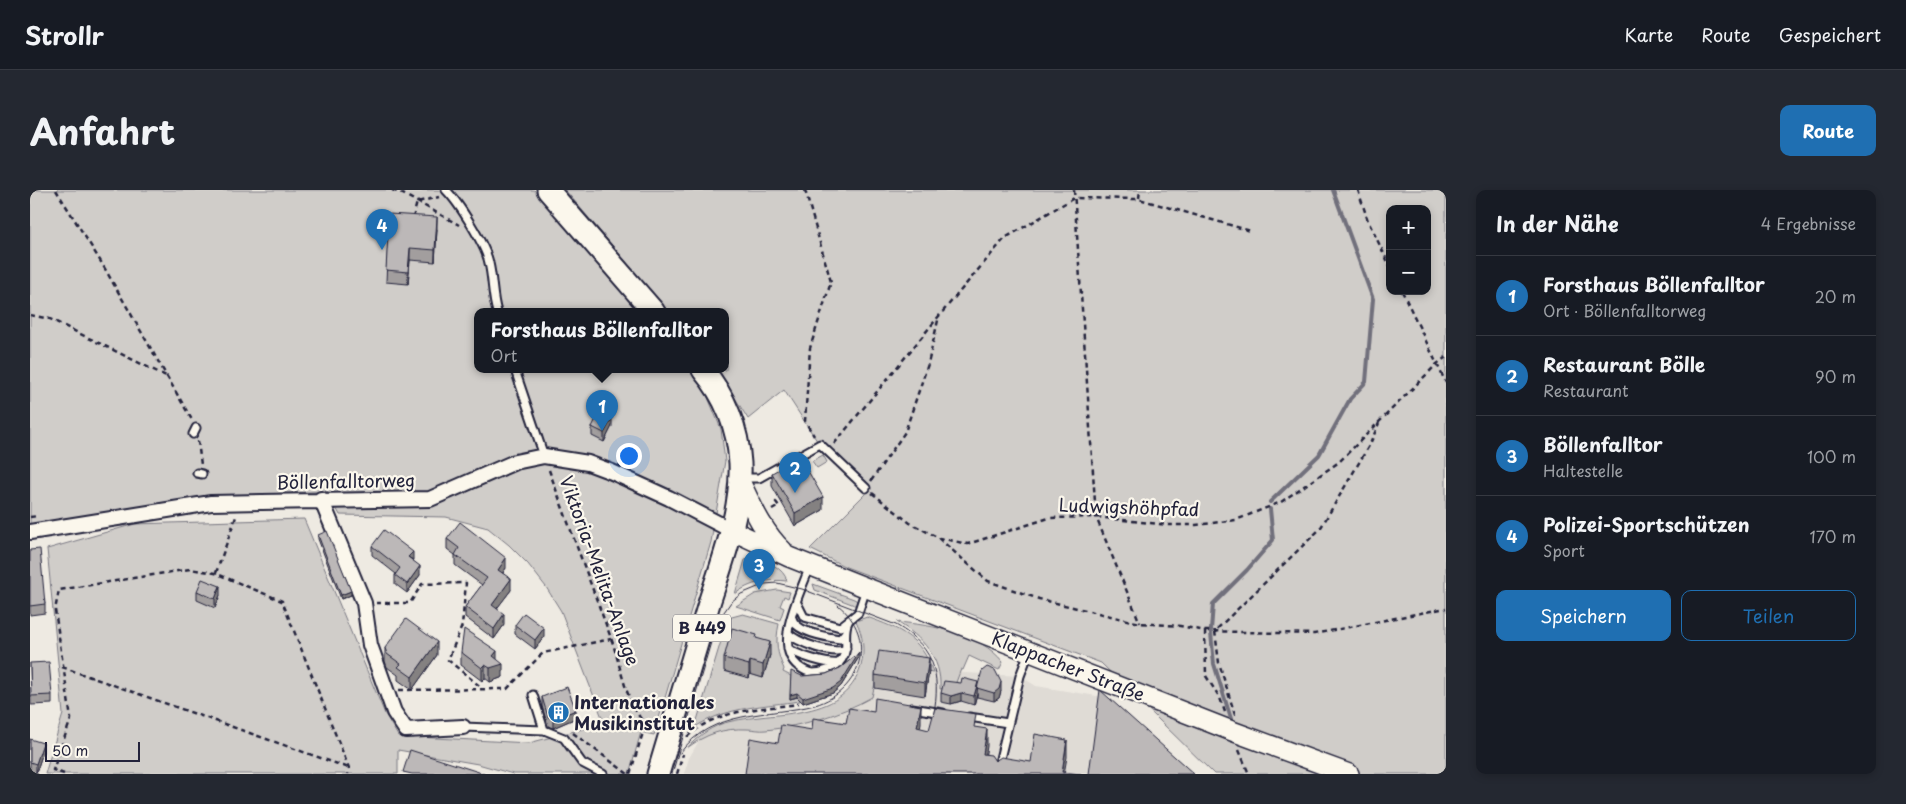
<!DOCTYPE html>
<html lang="de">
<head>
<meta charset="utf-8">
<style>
	body { margin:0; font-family:"Playpen Sans",sans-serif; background:#242831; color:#f1f3f6 }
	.controls { position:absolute; right:15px; top:15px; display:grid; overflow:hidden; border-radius:10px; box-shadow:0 2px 8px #0003 }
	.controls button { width:45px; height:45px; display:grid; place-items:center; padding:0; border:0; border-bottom:1px solid #363941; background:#171b24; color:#f1f3f6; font:25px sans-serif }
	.scale { position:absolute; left:15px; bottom:12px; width:95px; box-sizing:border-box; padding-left:5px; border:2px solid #22223b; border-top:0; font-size:14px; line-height:18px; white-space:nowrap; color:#22223b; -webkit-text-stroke:4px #fbf7ec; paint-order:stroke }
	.you { position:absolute; left:598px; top:265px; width:18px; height:18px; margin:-12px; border:4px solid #fff; border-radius:50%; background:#1a73e8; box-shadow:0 0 0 8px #1a73e833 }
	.badge { display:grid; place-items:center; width:32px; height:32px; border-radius:50%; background:#1f6fb2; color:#fff; font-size:16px; font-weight:700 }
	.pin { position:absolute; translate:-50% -41px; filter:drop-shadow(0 1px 2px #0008) }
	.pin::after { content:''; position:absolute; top:26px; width:18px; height:15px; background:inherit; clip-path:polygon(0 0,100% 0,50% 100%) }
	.popup { position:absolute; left:444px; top:118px; width:255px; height:65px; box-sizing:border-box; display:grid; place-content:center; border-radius:10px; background:#171b24; filter:drop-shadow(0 1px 4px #0005); font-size:16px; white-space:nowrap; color:#9ea1a6 }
	.popup b { font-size:19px; color:#f1f3f6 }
	.popup::after { content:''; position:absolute; left:50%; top:100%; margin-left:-10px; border:10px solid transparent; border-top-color:#171b24 }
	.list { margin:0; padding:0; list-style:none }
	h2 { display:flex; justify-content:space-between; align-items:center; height:65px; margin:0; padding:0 20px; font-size:21px }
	h2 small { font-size:16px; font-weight:400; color:#9ea1a6 }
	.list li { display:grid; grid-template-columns:32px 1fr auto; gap:15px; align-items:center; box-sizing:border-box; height:80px; padding:0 20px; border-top:1px solid #363941 }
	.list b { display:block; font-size:19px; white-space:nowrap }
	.list p { margin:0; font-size:16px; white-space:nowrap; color:#9ea1a6 }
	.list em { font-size:16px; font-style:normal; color:#9ea1a6 }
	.actions { display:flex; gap:10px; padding:15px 20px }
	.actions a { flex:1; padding:11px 0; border:1px solid #1f6fb2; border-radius:10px; text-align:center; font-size:18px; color:#1f6fb2 }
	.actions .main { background:#1f6fb2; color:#fff }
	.map { position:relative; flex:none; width:1416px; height:584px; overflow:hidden; border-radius:10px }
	header { display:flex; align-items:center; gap:30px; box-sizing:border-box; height:70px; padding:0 25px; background:#171b24; border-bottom:1px solid #363941 }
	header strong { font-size:24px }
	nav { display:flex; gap:28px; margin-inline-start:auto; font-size:18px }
	.intro { display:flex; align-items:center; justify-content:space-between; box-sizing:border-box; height:120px; padding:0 30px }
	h1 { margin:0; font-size:35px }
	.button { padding:12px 22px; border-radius:10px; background:#1f6fb2; color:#fff; font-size:18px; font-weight:700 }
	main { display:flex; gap:30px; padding:0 30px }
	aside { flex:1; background:#171b24; border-radius:10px; box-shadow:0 2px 8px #0003 }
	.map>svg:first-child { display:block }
	.built { fill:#dfdbd5 }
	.green { fill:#d0cdc9; stroke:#797882; fill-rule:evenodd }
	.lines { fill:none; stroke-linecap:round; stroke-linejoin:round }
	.stream { stroke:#716f7c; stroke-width:4 }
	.service-casing { stroke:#22223b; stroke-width:11 }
	.minor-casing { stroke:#22223b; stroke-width:18 }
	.secondary-casing { stroke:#22223b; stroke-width:22 }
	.primary-casing { stroke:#22223b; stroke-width:25 }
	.path { stroke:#22223b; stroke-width:2.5; stroke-dasharray:5 4; stroke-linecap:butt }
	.service { stroke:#fbf7ec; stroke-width:7 }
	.minor { stroke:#fbf7ec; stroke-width:14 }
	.secondary { stroke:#fbf7ec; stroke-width:19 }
	.primary { stroke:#fbf7ec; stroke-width:21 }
	.tram { stroke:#22223b; stroke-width:1 }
	.wall { fill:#a29e9e; stroke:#22223b }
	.shaded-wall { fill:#848181; stroke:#22223b }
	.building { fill:#bcb8b8; stroke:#22223b }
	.labels { text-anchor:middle; stroke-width:4.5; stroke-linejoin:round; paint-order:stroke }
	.shield { fill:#fbf7ec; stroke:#636270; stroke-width:1 }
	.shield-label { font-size:16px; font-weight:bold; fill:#22223b }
	.street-label { font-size:18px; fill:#22223b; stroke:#fbf7ec }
	.poi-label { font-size:18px; font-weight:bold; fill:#22223b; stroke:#fbf7ec; text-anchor:start }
</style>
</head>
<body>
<header>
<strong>Strollr</strong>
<nav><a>Karte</a><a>Route</a><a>Gespeichert</a></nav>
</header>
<div class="intro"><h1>Anfahrt</h1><a class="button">Route</a></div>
<main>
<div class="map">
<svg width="1416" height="584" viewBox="0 0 1416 584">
	<rect width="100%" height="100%" fill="#eeeae2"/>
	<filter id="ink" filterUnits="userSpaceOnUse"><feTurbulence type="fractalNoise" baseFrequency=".02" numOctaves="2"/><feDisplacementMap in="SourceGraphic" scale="10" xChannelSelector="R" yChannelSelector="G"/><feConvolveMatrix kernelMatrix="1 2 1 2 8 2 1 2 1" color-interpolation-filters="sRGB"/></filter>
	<g filter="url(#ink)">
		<path class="built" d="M849 474 899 481 990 486 1006 496 1073 507 1161 584H654L659 568 670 549 684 541 717 539 734 541 791 529 824 517 842 507Z"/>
		<path class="green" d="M0 0H504L610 122H448V180H660L672 193 691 239 695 271 681 352 624 545 611 542 599 584H483L448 574 368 560V584H15L33 524 17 359 105 334 274 329 355 524 368 546 499 553 556 538 573 530 531 421 516 397 498 374 479 355 458 338 416 327 310 325 297 301 174 308 0 336Z
			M535 0H1416V584H1184L1071 473 816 377 780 359 837 302 791 257 754 200 718 229 688 180H696V122H639ZM1360 19H1397V101H1360Z
			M793 265 797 272 787 278 782 271Z
			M725 368C737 371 754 378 757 391 739 389 720 392 705 404L715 370Z
			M783 394 824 409 829 412 827 416 785 400Z
			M747 400 760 402 758 408 754 406 750 416 754 418 750 430 706 416 725 404Z
			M713 424 749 434C745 452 747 463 754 479L753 482 761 486 760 509 769 507 770 511C734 516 696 517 665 537L698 428ZM726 461 733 488 720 484 718 488Z
			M837 427C870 439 891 447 903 482L849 474 842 507C810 525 772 536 736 540 730 541 724 539 717 539 693 538 676 544 657 558 666 548 678 539 691 534 737 519 814 535 831 476 835 461 833 445 826 431Z
			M867 432C902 435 950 443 973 472L969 480 939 466 933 480 931 479 925 495 910 499C912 468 892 447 867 432Z"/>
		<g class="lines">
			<path class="stream" d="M1240 312 1289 265 1320 209 1336 192 1343 109 1303 0
				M1181 440 1183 414 1217 380 1243 350 1240 319
				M1181 443 1184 474 1202 532"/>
			<defs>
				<path id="service" d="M416 0C429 13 456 56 459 73 463 89 462 106 467 122
					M485 180 514 266
					M163 244 166 238
					M167 283 172 284
					M712 288H729L790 254 836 298
					M780 376C771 402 742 455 768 476 772 479 777 482 782 483 793 483 806 478 812 469 820 458 812 444 818 432
					M767 413 774 427 810 437 828 423 836 399
					M762 428C765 442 796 447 810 449L815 443
					M758 442C763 452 808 467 816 458
					M758 458C765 465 799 475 809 473
					M503 505 514 540
					M882 518 913 523
					M939 527 978 533
					M433 537 514 540 534 548 552 573 573 584
					M968 577 990 486 999 462"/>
				<path id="minor" d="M291 309 334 413 340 455 364 522 376 540 433 537
					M0 342 181 313 400 309 485 272 514 266 558 273 582 282 639 308 701 340"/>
				<path id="secondary" d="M709 289C721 314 732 341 753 361
					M701 340 759 367 837 398 1202 541 1319 584"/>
				<path id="primary" d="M518 0 624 122
					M628 584C645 526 663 468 680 410 694 367 712 319 710 273 708 239 695 206 673 180"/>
			</defs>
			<use href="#service" class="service-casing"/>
			<use href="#minor" class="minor-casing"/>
			<use href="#secondary" class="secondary-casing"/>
			<use href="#primary" class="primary-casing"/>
			<path class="path" d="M26 0 71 72 162 230
				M362 0 373 4 429 35
				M775 0 801 92 780 158 775 231 784 246
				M1044 0 1066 327 1110 433
				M1328 0 1338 31 1360 76
				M1109 8 1110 0
				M383 28 387 12 409 7
				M1372 101 1416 193
				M0 125 20 129 136 186
				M168 251 171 275
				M804 254 909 126 975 48 1044 8 1109 9 1221 41
				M519 280C539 336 560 392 581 448 590 473 594 504 609 526 613 533 618 533 625 534
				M841 291 875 242 898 174 909 126
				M842 303 880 333 907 347 958 391 1009 409 1110 433 1150 436 1175 441 1284 444 1416 418
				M742 320 749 316 746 312 750 309
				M0 327 8 326
				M909 348 938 354 1019 328 1066 327 1138 335H1166L1206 330 1251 312 1309 272 1407 174 1416 167
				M186 383 207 324
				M346 413H380L392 394 436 393 432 436 418 470 452 498
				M1175 441 1176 486 1190 508 1195 522
				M32 477 319 578
				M369 500 477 499 513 463 581 449
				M1205 525 1189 473 1185 441 1290 339 1340 254 1349 233
				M543 543 598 584
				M657 547C686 519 730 519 769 514
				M1209 560 1219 584
				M34 584 23 580 41 529 25 420 29 400 160 379 185 383 252 411 319 578 318 584
				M600 584 616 533
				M647 584 653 564"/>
			<use href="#service" class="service"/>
			<use href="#minor" class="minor"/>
			<use href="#secondary" class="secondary"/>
			<use href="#primary" class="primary"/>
			<path class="tram" d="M650 563C682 519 738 527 785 515 832 501 848 447 808 415
				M642 584 687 432 701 412 711 404 735 394 747 393 772 399 866 435C909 460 911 489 902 534"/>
		</g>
		<path class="wall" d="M359 24 407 39 405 72 380 70 378 94 356 92Z
			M582 236 574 252 562 246V237Z
			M742 283 793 320 765 336 742 296Z
			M288 345 321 405 311 409 288 349Z
			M417 349 476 378 473 383 481 400 467 418 474 435 464 449 435 427V417L452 395 425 375V365L417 359Z
			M342 356 383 370 390 385 377 403 365 394V385L366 384 342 365Z
			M0 360 15 414V423L0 425Z
			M167 401 190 405 185 418 167 410Z
			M485 435 514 447 505 459 485 444Z
			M727 449 740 465 733 488 720 484 719 488 694 481V468Z
			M355 458 407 465 382 500 368 490V485L357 477 355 471Z
			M431 462 467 470 473 487 460 492 455 488 452 491 431 475Z
			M829 467 811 496 803 503 773 513 767 507 760 509 772 486 796 484 810 478Z
			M0 473 22 505V514L1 515Z
			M899 481 895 506 845 498V485Z
			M948 495 971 501 969 508 964 511 947 507V504L944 515 931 511 921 514 911 512V503Z
			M512 507 546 528 523 538 518 536 512 516Z
			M0 549 13 562 6 583 0 581Z"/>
		<path class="shaded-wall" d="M407 27V39L405 72V60Z
			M380 58V70L378 94V82Z
			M582 227V236L574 252V243Z
			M793 307V320L765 336V323Z
			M383 362V370L378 367Z
			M476 368V378L468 390V380Z
			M390 376V385L377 403V394Z
			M481 389V400L462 425V415Z
			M190 396V405L185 418V409Z
			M321 401V405L311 409V405Z
			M474 424V435L464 449V439Z
			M514 438V447L505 459V450Z
			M407 452V465L382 500V487Z
			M740 452V465L733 488V475Z
			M467 461V474H473V487L460 492V478L463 466Z
			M829 463V467L811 496 803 503 773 513V508Z
			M899 468V481L895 506V493Z
			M720 471V484L719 488V475Z
			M455 475V488L452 491V478Z
			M948 492 947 504 944 515V506Z
			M971 492V501L969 508 964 511V503Z
			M767 503V507L760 509V505Z
			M931 503V511L921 514V506Z
			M891 516V533L887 554V537Z
			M546 520V528L523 538V529Z
			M957 539V556L953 581V564Z
			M1037 550V567L1034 584H1032Z
			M13 553V562L6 583V574Z"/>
		<path class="building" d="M359 24 407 27 405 60 380 58 378 82 356 80Z
			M570 221 582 227 574 243 562 237Z
			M770 267 793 307 765 323 742 283Z
			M430 332 476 368 468 380 481 389 462 415 474 424 464 439 435 417 457 388 425 365 429 358 417 349Z
			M354 340 383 362 378 367 390 376 377 394 365 385 370 378 342 356Z
			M297 341 321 401 311 405 288 345Z
			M10 359 15 414 0 416V360Z
			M172 389 190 396 185 409 167 401Z
			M494 423 514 438 505 450 485 435Z
			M376 429 407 452 382 487 368 477 371 474 357 464 355 458Z
			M702 438 727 445 726 448 740 452 733 475 720 471 719 475 694 468Z
			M434 439 467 461 463 466 473 474 460 478 455 475 452 478 431 462Z
			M849 461 899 468 895 493 845 485Z
			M829 463 811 492 803 498 773 508 767 503 760 505 761 481 772 486 796 484 810 478Z
			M19 472 22 505 1 506 0 473Z
			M957 477 965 480 971 492 969 499 964 503 947 498 952 481Z
			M932 488 948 492 944 506 931 503 921 506 911 503 914 491 931 493Z
			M537 497 546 520 523 529 518 527 512 507Z
			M1070 500 1164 584H1059Z
			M845 508 891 516 887 537 899 540 905 518 946 524 944 537 957 539 953 564 961 565 965 571 971 567 1001 572 1005 544 1037 550 1032 582 1051 584H715L720 548 748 553 751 535 782 540 783 528 816 533 819 518 844 522Z
			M0 549 13 553 6 574 0 572Z
			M380 560 455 584H382L373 582Z"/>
	</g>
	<defs>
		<symbol id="building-disc" viewBox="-11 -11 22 22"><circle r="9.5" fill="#1f6fb2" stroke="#fbf7ec"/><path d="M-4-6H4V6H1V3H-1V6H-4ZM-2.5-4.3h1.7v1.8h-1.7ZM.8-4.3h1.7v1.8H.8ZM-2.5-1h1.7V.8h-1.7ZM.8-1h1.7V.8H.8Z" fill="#fff"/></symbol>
	</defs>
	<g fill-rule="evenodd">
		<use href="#building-disc" x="516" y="510" width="25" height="25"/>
	</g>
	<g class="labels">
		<rect class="shield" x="643" y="424.5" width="58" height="27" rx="4"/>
		<g class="shield-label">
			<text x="672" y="444">B 449</text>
		</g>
		<g class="street-label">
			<text transform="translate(316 292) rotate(-1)" y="6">Böllenfalltorweg</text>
			<text transform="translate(1099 318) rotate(2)" y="6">Ludwigshöhpfad</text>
			<text transform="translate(569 381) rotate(70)" y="6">Viktoria-Melita-Anlage</text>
			<text transform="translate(1038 477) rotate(21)" y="6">Klappacher Straße</text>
		</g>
		<g class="poi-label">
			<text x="544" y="519">Internationales<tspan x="544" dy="21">Musikinstitut</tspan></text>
		</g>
	</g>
</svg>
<div class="controls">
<button>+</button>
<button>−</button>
</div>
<div class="scale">50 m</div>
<div class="you"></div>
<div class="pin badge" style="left:572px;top:241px">1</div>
<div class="popup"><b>Forsthaus Böllenfalltor</b>Ort</div>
<div class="pin badge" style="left:765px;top:303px">2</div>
<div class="pin badge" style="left:729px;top:400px">3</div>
<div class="pin badge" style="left:352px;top:60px">4</div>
</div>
<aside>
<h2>In der Nähe<small>4 Ergebnisse</small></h2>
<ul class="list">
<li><span class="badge">1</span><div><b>Forsthaus Böllenfalltor</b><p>Ort · Böllenfalltorweg</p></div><em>20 m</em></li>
<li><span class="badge">2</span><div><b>Restaurant Bölle</b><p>Restaurant</p></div><em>90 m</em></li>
<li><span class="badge">3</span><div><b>Böllenfalltor</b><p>Haltestelle</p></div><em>100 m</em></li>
<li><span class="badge">4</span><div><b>Polizei-Sportschützen</b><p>Sport</p></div><em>170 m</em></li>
</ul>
<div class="actions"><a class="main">Speichern</a><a>Teilen</a></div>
</aside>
</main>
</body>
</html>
